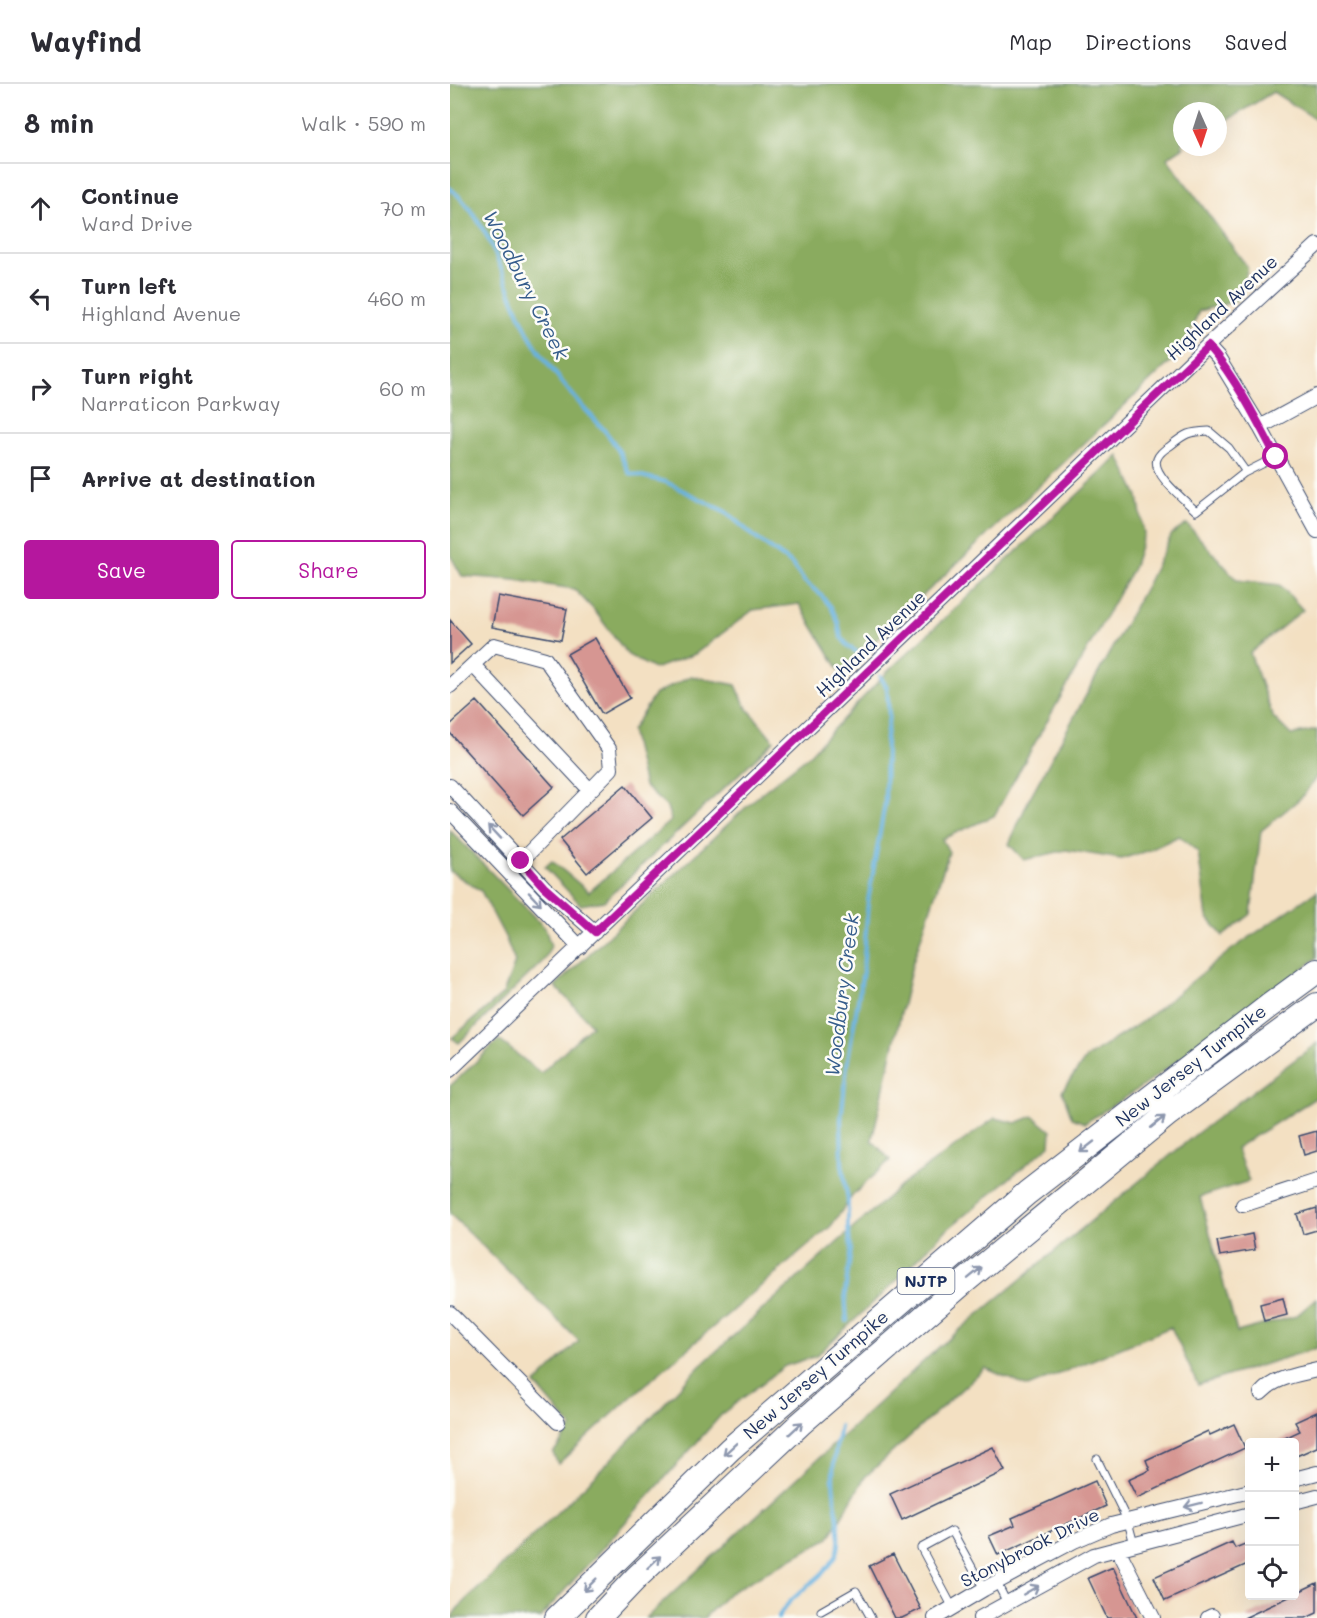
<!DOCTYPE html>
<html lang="en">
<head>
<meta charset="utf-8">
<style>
	body { margin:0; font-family:Mali,sans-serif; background:#f2f2f3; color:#2b2b33 }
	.controls { position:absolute; right:18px; bottom:18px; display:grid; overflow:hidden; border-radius:6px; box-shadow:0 6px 24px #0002 }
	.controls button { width:54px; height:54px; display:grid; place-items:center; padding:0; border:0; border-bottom:2px solid #e1e1e2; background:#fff; color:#2b2b33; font:30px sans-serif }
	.compass { position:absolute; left:723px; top:18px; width:54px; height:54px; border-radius:50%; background:#fff; box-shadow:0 6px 24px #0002; rotate:177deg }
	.stop { position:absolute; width:18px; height:18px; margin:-14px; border:4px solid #b5179e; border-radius:50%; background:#fff }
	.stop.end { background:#b5179e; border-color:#fff; box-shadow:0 2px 6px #0008 }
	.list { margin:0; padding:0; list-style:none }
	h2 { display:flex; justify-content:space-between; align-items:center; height:78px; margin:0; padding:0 24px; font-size:26px }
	h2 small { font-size:20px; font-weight:400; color:#7c7c81 }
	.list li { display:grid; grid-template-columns:39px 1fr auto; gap:18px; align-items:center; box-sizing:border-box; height:90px; padding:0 24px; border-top:2px solid #e1e1e2 }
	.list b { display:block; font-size:22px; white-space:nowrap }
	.list p { margin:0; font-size:20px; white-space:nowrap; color:#7c7c81 }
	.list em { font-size:20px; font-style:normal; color:#7c7c81 }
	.actions { display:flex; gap:12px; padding:18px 24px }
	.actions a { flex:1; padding:14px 0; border:2px solid #b5179e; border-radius:6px; text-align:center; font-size:21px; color:#b5179e }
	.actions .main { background:#b5179e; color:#fff }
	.icon { flex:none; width:33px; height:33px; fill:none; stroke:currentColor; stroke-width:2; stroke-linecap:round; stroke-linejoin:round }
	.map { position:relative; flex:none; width:867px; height:1534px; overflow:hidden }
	header { display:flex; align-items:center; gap:36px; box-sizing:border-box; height:84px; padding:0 30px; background:#fff; border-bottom:2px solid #e1e1e2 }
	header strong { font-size:28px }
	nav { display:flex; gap:33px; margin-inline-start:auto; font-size:21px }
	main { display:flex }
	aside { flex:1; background:#fff }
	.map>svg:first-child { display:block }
	.forest { fill:#8aab5f; stroke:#526d5e; stroke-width:1.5 }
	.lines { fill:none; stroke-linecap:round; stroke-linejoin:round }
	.stream { stroke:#67b2e0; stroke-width:4 }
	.building { fill:#d69692 }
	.lane-casing { stroke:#3b4a6d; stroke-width:9 }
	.street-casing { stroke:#3b4a6d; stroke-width:16 }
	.highway-casing { stroke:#3b4a6d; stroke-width:26 }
	.lane { stroke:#fff; stroke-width:7 }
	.street { stroke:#fff; stroke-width:14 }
	.highway { stroke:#fff; stroke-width:24 }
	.oneway { stroke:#8d97ae }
	.route { stroke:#b5179e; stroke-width:8 }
	.labels { text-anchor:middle; stroke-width:5; stroke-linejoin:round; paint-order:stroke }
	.shield { fill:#fdfcf7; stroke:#5f6c8c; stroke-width:1.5 }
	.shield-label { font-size:16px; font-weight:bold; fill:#1b2f5e }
	.street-label { font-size:18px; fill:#1b2f5e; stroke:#fdfcf7 }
	.water-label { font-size:20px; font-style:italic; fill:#365d8c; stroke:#fdfcf7 }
</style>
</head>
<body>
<header>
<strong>Wayfind</strong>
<nav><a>Map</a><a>Directions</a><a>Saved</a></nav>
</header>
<main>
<aside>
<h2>8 min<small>Walk · 590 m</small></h2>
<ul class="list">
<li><svg class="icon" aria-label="ahead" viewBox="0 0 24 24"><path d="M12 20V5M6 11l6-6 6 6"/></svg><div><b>Continue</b><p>Ward Drive</p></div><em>70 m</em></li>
<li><svg class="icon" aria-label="left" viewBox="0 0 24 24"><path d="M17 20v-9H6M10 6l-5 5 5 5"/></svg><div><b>Turn left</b><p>Highland Avenue</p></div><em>460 m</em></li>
<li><svg class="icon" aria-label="right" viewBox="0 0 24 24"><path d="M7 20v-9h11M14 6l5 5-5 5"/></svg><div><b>Turn right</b><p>Narraticon Parkway</p></div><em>60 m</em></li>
<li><svg class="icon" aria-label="arrive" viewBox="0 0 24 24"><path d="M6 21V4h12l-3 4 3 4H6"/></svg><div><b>Arrive at destination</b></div></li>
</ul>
<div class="actions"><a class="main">Save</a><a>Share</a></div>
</aside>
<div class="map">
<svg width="867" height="1534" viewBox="0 0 867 1534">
	<rect width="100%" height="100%" fill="#fdfcf7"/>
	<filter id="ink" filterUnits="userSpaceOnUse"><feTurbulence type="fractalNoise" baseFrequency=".0167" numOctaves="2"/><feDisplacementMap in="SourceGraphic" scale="12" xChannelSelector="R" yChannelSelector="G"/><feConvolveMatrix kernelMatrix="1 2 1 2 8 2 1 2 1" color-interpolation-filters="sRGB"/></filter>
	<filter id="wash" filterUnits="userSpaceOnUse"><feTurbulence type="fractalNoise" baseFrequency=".008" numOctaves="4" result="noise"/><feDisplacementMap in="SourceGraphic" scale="24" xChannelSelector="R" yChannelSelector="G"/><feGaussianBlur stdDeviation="1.35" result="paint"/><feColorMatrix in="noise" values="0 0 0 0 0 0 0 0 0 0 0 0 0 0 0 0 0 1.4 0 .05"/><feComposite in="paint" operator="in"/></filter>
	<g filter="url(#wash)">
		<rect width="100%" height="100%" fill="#f3e0c2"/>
		<path class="forest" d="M0 0H867V36L823 8 768 42V27H732V63H734L717 74 798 184 787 217 749 227 733 266 391 589 349 520 303 526 245 570 204 585 178 571 144 526 124 505 65 496 12 492 0 471Z
			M669 372 688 412 694 450 683 484 544 732 492 755 499 768 462 881 422 1056 440 1076 403 1111 381 1142 180 1314 108 1380 103 1369 122 1343 85 1300 129 1257 0 1130V1002L49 956 91 989 142 941 105 902 310 710 358 672 438 587Z
			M737 440 787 496 830 501 853 526 800 569 823 633 841 651 867 646V692L853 712 811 747 801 830 773 852 757 833 748 768 729 752 700 766 671 775 616 766 574 776 559 760 579 715 697 500 722 450Z
			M241 592 286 601 295 621 324 657 154 817 131 821 95 783 102 777 139 808 221 736 217 723 194 702 181 647 205 610Z
			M0 746 95 844 101 862 94 876 9 959 2 954 53 910 65 878 55 853 31 807 0 787Z
			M867 807V874L690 1004 635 1039 622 1034 612 1007 636 974 693 937 781 866Z
			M867 959V1013L786 1064 799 1097 750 1113 787 1248 846 1232 867 1214V1264L748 1301 721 1243 578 1303 535 1284 415 1393 379 1454 279 1509 254 1534H196L489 1263 746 1050Z
			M583 1032 601 1047 600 1061 493 1149 442 1201 366 1272 335 1282 273 1329 90 1534H1L7 1525 144 1393 250 1282 450 1102 545 1034 566 1039Z"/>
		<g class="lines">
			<path class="stream" d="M0 104C45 142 53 202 80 252 94 277 113 300 132 322 144 335 158 348 167 364 172 372 175 381 179 389L216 398 276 428 307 455 341 479 354 497 371 511 381 523 388 538 391 553 399 563 407 568
				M397 1237 395 1209 401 1165 398 1145V1116L392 1080 391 1036 397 981 413 887 418 817 435 719 436 653 439 632 437 604 430 592
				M328 1534C341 1509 370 1498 385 1474 396 1456 382 1415 383 1392 383 1376 387 1359 390 1342"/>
		</g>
		<g id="blocks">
			<path class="building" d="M48 512 117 525 111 556 42 543Z
				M0 536 21 560 0 579Z
				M145 554 180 614 152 630 117 570Z
				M27 617 104 703 73 731 0 649V641Z
				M175 701 202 734 137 789 110 756Z
				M867 1047V1067L854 1071 849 1052Z
				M867 1124V1146L853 1150 847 1130Z
				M802 1150 805 1166 770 1172 767 1157Z
				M833 1214 837 1231 814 1237 810 1220Z
				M867 1328V1363L844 1373V1359H824L850 1347 845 1338Z
				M784 1340 795 1364 687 1414 678 1396 700 1386 696 1376 758 1347 760 1351Z
				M543 1363 555 1387 452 1436 440 1410Z
				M645 1397 656 1422 548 1471 539 1452 565 1441 562 1434Z
				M782 1458 785 1464 800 1458V1479L715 1517 704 1493Z
				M443 1470 471 1525 452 1534H445L419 1482Z
				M663 1483 687 1534H657L638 1494Z
				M867 1499V1529L856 1534H794L841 1512H844V1510Z"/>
		</g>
	</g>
	<g filter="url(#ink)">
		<use href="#blocks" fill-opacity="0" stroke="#3b4a6d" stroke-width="1.5"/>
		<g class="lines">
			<defs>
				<path id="lane" d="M796 388 779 364 759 347C738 348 736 349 720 362 715 365 709 369 707 375 701 390 736 417 746 427L794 389 826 373
					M647 1375 678 1438 684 1460
					M547 1499 557 1519
					M503 1524 471 1464 502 1447 534 1505
					M371 1527 406 1507 421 1534"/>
				<path id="street" d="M757 262 768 274 810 343 867 447
					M810 343 867 312
					M23 581 139 705
					M0 602 44 561 95 575 159 665 161 685 71 777
					M0 702 94 803 145 848
					M0 727 130 863
					M0 986 757 262 867 161
					M793 1121 867 1097
					M0 1229 108 1338
					M811 1309C825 1293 847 1291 867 1286
					M844 1395 867 1389
					M844 1418 867 1412
					M668 1465 703 1534
					M485 1534 534 1505 624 1457 661 1441 800 1407
					M530 1534 644 1471 800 1430
					M758 1534 762 1532"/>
				<path id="highway" d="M107 1534 280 1365 577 1109 819 922 867 887
					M148 1534 186 1494 350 1340 514 1198 718 1030 867 921"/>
			</defs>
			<use href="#lane" class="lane-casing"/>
			<use href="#street" class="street-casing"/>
			<use href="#highway" class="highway-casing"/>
			<use href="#lane" class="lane"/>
			<use href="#street" class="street"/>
			<use href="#highway" class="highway"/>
		</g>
		<defs><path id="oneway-shaft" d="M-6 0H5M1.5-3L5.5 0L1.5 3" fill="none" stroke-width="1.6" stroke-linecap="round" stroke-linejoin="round" transform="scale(1.5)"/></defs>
		<g class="oneway">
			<use href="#oneway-shaft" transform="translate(44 748) rotate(-133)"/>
			<use href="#oneway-shaft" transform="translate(85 815) rotate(47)"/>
			<use href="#oneway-shaft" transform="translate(708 1038) rotate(-39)"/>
			<use href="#oneway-shaft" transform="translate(637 1063) rotate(142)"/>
			<use href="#oneway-shaft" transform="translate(525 1189) rotate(-39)"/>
			<use href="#oneway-shaft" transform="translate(346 1344) rotate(-43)"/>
			<use href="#oneway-shaft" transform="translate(280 1365) rotate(138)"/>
			<use href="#oneway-shaft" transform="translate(743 1421) rotate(166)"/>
			<use href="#oneway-shaft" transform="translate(204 1478) rotate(-43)"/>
			<use href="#oneway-shaft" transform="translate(140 1501) rotate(135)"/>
			<use href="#oneway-shaft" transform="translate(581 1506) rotate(-30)"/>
		</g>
	</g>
	<g class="lines" filter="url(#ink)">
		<path class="route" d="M71 777 94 803 145 848 758 262C785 293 807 336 826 373"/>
	</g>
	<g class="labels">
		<rect class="shield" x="447.5" y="1184" width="57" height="26" rx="4.5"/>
		<g class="shield-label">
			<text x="476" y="1203">NJTP</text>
		</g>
		<g class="street-label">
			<text transform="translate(772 224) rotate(-43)" y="6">Highland Avenue</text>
			<text transform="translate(421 560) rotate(-44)" y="6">Highland Avenue</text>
			<text transform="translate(741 982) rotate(-38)" y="6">New Jersey Turnpike</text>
			<text transform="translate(366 1291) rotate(-41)" y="6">New Jersey Turnpike</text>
			<text transform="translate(580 1464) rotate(-27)" y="6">Stonybrook Drive</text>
		</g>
		<g class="water-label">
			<text transform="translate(76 201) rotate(63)" y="7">Woodbury Creek</text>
			<text transform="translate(392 911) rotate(-83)" y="7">Woodbury Creek</text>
		</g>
	</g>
</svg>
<div class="controls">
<button>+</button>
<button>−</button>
<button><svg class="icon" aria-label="locate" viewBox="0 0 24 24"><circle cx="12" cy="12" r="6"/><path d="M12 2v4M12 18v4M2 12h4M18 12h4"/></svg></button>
</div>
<svg class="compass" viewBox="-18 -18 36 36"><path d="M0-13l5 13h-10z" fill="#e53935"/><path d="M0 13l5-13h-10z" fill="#7c7c81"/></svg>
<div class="stop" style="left:826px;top:373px"></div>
<div class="stop end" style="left:71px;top:777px"></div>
</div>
</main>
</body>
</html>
